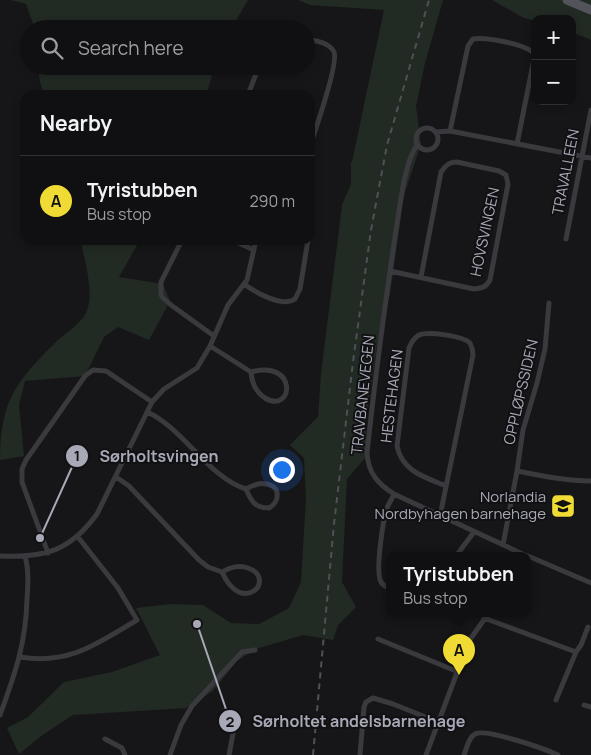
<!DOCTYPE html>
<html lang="en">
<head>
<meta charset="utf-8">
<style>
	body { margin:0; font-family:Manrope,sans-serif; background:#1e1e20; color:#f1f3f6 }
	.controls { position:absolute; right:15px; top:15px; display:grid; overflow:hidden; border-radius:10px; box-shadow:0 2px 8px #0003 }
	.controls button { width:45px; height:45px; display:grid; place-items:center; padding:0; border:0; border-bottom:1px solid #303032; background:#101012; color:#f1f3f6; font:25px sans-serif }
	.you { position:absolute; left:281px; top:469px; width:18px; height:18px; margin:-12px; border:4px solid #fff; border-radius:50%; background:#1a73e8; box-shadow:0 0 0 8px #1a73e833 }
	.badge { display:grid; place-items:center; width:32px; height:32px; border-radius:50%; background:#f0db35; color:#111; font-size:16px; font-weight:700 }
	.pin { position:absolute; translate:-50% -41px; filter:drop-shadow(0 1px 2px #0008) }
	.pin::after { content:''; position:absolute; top:26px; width:18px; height:15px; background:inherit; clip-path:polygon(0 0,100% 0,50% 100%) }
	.popup { position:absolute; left:386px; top:552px; width:145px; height:65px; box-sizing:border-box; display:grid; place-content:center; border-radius:10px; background:#101012; filter:drop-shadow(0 1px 4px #0005); font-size:16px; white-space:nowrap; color:#9c9d9f }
	.popup b { font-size:19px; color:#f1f3f6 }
	.popup::after { content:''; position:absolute; left:50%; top:100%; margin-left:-10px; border:10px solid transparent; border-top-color:#101012 }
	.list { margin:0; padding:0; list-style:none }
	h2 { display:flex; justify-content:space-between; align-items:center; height:65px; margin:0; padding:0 20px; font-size:21px }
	h2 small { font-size:16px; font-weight:400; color:#9c9d9f }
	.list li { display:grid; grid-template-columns:32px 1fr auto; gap:15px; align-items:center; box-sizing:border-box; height:90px; padding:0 20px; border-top:1px solid #303032 }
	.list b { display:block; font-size:19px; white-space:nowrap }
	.list p { margin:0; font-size:16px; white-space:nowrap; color:#9c9d9f }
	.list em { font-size:16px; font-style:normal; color:#9c9d9f }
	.icon { flex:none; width:28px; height:28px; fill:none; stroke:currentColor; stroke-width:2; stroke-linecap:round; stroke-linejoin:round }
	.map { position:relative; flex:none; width:591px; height:755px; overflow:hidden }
	.search { position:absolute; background:#101012; box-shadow:0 2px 8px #0003; left:20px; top:20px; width:295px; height:55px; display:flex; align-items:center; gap:12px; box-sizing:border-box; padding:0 18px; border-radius:28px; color:#9c9d9f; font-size:19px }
	.panel { position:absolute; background:#101012; box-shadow:0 2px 8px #0003; left:20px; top:90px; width:295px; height:155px; border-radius:15px }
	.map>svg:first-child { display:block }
	.green { fill:#222a24 }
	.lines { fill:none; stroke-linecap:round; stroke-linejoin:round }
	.street { stroke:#39393e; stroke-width:5 }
	.primary { stroke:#53535b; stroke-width:9 }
	.rail { stroke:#505057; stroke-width:2; stroke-dasharray:6 5; stroke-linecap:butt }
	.labels { text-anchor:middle; stroke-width:4; stroke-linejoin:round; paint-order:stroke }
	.street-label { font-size:15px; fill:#a8a9b7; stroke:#111113 }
	.poi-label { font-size:15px; fill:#a8a9b7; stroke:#111113; text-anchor:end }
	.leader { fill:none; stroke:#a8a9b7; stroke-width:2 }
	.callout-dot { fill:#a8a9b7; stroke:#111113; stroke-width:2 }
	.mark-label { font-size:15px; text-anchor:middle; font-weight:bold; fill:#111 }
	.callout-label { font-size:16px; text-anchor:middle; font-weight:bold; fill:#a8a9b7; stroke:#111113; stroke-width:4; stroke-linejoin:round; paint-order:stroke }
</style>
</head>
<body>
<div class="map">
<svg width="591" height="755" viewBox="0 0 591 755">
	<rect width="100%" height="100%" fill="#161618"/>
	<path class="green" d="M11 0H248L231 29H35L26 4Z
		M298 0H443L425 63 416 106 421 144 404 195 390 294 377 345 366 421V457L347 479 342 582 356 607 338 625 333 640 303 635 256 649 237 661 213 691 186 708 73 715 41 736 19 754 7 728 28 717 64 682 112 672 160 655 136 608 171 604 203 605 231 623 259 624 289 608 301 582 306 499 304 458 290 445 318 417 321 374 342 205 351 184V162H352L384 10 310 5Z
		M492 0H591V40L572 32V19H535V21L522 17Z
		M38 66H215L206 95H44L40 82Z
		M81 240H140L119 277 163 284 170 301 149 340 118 327 104 337 85 376 25 381 19 405 24 456 0 460C0 401 16 381 57 341 65 334 80 323 85 315 96 296 84 260 81 240Z"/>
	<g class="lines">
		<path class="street" d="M306 39C316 41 329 42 334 52 339 63 315 131 310 146
			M248 95 259 66
			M416 139a11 11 0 1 1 22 0a11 11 0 1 1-22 0Z
			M450 131 468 46 473 39C486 37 527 44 534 54V59L517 144
			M436 132 450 131 591 158
			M417 145C404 163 400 207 396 230 385 304 375 378 367 453 368 473 378 484 394 494L527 556
			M566 239 591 110
			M182 240 161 282V294L162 297 171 305 214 336
			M232 240 254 250
			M390 271 474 289C483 288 486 287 490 280L508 184 506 175 499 171 457 162C449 162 445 166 441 172L421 277
			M244 284C255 292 282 308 295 299L300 289 308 240
			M210 346 251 372C252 383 255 391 265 398 293 415 299 359 251 372
			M147 412C182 427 209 478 246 489 251 501 255 508 269 508 280 502 281 486 266 484 259 482 252 486 246 489
			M517 471C542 476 566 481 591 481
			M116 477 129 486 199 560 208 567 222 572C242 617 278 579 248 568 240 565 230 567 222 572
			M440 516 473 355C473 351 472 347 470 343 463 336 428 331 419 335 414 338 411 343 409 348L397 446C402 471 424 477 446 486
			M503 545 517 471 523 430 537 383 545 349 549 303
			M48 553 22 482V469L26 460 85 376 93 370 106 371 152 402
			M0 556C45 558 70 551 97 514L152 402 164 389 197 368 210 346 228 305 247 280 256 240
			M456 556 474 532
			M528 556 591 583
			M390 588C386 587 383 585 381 582 375 572 383 520 387 508 389 503 392 499 394 494
			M484 618 576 652
			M378 639 456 671
			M20 657C70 665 96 644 137 620L118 588 78 537
			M556 700 576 652 581 645 588 627
			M584 705 591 707
			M0 715C15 674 26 643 27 599 28 585 29 570 25 556
			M105 739 122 748 125 755
			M170 755 181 725 192 706 242 652 255 650
			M229 755 235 723
			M360 755 364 707 366 702 373 698 393 704 438 722
			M426 755 469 641 488 614
			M464 755C467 748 468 738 475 734 486 728 545 749 558 755"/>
		<path class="primary" d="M567 0 591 10"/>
		<path class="rail" d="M313 755 334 524 353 362 371 230 387 145 429 0"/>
	</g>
	<defs>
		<symbol id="school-square" viewBox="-11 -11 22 22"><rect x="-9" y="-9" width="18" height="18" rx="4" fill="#f0db35" stroke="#111113"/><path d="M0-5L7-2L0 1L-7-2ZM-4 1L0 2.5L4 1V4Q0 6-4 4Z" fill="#111"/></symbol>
	</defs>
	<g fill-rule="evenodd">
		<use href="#school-square" x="549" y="492" width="28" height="28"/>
	</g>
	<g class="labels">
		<g class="street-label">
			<text transform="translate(566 172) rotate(-79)" y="5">TRAVALLEEN</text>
			<text transform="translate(485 232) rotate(-78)" y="5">HOVSVINGEN</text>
			<text transform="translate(521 392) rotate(-77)" y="5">OPPLØPSSIDEN</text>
			<text transform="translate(363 395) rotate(-84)" y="5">TRAVBANEVEGEN</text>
			<text transform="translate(392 396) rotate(-83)" y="5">HESTEHAGEN</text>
		</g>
		<g class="poi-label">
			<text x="546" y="502">Norlandia<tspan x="546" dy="17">Nordbyhagen barnehage</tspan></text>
		</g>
	</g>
	<path class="leader" d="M40 538L77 456M197 624L230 721"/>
	<g class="callout-dot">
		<circle cx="40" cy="538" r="5"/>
		<circle cx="197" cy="624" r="5"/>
		<circle cx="77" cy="456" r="12"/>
		<circle cx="230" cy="721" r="12"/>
	</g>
	<g class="mark-label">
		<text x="77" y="461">1</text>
		<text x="230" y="727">2</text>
	</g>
	<g class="callout-label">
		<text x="159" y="462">Sørholtsvingen</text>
		<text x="359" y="727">Sørholtet andelsbarnehage</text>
	</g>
</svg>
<div class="controls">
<button>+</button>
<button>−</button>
</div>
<div class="you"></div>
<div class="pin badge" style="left:459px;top:675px">A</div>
<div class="popup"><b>Tyristubben</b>Bus stop</div>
<div class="search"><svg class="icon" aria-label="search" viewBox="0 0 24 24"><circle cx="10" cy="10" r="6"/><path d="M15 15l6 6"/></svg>Search here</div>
<section class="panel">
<h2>Nearby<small></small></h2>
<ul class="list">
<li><span class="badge">A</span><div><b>Tyristubben</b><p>Bus stop</p></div><em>290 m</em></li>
</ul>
</section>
</div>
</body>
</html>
